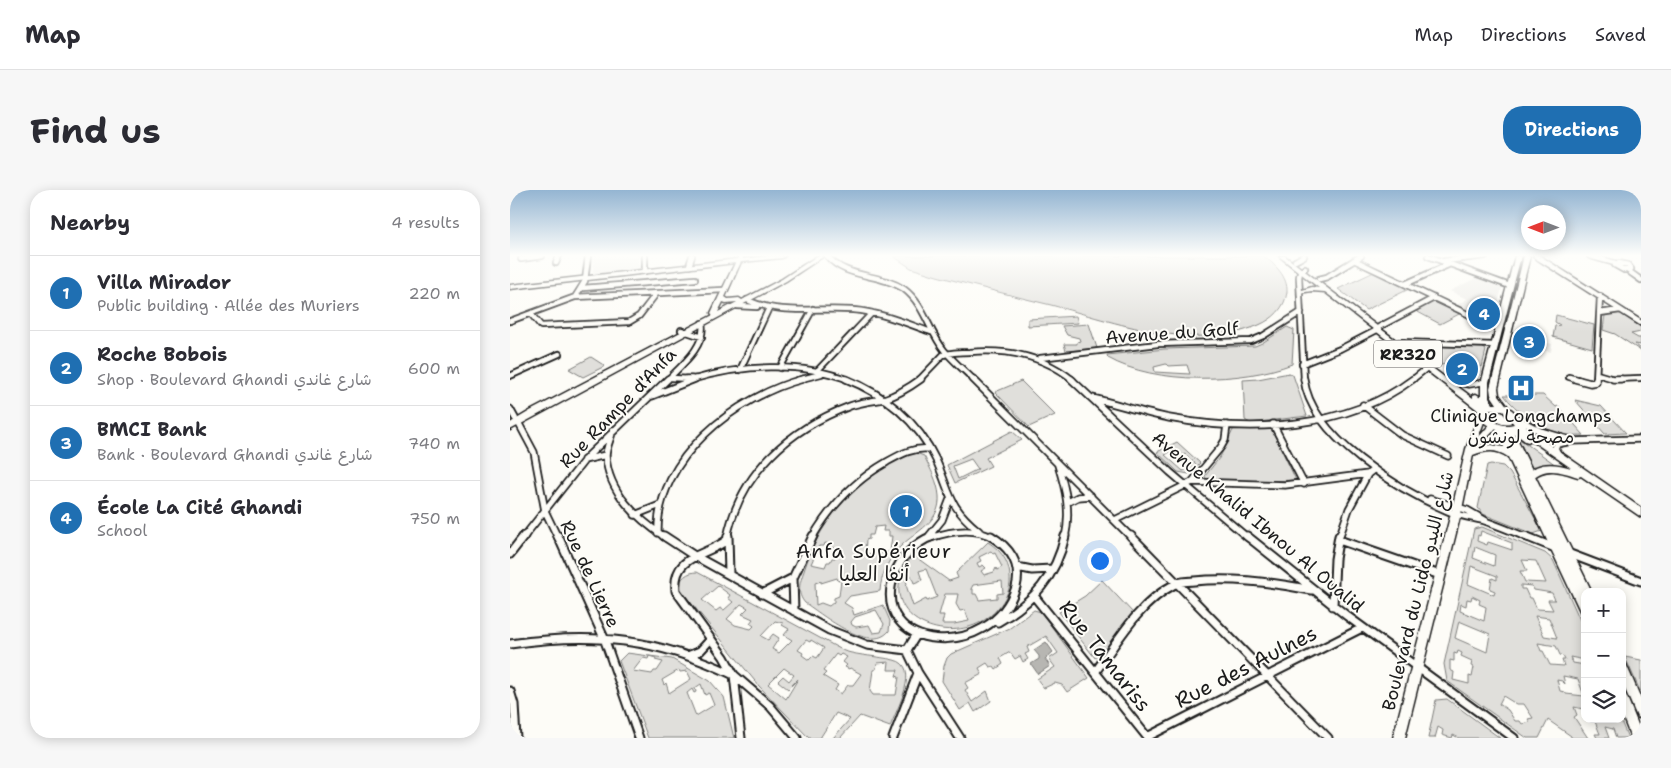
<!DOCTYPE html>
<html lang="en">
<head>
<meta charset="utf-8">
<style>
	body { margin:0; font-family:"Shantell Sans","Playpen Sans Arabic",sans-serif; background:#f7f7f7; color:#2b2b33 }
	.controls { position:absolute; right:15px; bottom:15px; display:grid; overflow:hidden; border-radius:10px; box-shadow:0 2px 12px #0003 }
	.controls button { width:45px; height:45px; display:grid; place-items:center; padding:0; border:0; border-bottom:1px solid #e1e1e2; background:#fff; color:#2b2b33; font:25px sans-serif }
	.compass { position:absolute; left:1011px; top:15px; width:45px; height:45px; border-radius:50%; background:#fff; box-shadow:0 2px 12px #0003; rotate:270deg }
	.you { position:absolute; left:589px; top:370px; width:18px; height:18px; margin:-12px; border:4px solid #fff; border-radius:50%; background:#1a73e8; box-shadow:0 0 0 8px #1a73e833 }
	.badge { display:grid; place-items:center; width:32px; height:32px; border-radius:50%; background:#1f6fb2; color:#fff; font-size:16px; font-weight:700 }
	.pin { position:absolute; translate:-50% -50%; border:2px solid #fff; box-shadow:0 1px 5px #0006 }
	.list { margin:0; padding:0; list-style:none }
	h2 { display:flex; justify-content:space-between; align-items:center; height:65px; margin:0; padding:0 20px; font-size:21px }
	h2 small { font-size:16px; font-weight:400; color:#7c7c81 }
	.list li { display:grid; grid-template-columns:32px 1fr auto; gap:15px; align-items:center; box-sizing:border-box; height:75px; padding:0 20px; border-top:1px solid #e1e1e2 }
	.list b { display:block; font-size:19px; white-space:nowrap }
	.list p { margin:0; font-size:16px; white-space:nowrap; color:#7c7c81 }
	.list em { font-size:16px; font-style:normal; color:#7c7c81 }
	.icon { flex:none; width:28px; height:28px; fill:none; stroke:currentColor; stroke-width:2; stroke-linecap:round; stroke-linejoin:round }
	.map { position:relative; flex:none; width:1131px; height:548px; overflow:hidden; border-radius:20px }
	header { display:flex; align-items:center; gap:30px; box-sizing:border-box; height:70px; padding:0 25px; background:#fff; border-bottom:1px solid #e1e1e2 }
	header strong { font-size:24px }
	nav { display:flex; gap:28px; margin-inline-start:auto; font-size:18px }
	.intro { display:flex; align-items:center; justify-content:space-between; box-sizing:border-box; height:120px; padding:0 30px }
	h1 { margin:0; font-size:35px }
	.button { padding:12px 22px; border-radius:20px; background:#1f6fb2; color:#fff; font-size:18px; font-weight:700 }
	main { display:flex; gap:30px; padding:0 30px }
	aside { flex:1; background:#fff; border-radius:20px; box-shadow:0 2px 12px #0003 }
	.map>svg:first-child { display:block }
	.built { fill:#eeede9 }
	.green { fill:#e0dfdb; stroke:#7e7e7c; fill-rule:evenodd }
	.water { fill:#b7b6b2; stroke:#797876 }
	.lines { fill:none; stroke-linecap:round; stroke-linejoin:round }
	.street-far2-casing { stroke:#1c1c1c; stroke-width:8 }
	.street-far1-casing { stroke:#1c1c1c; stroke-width:9 }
	.street-casing { stroke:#1c1c1c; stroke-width:11 }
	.secondary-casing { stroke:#1c1c1c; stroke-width:3 }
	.primary-casing { stroke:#1c1c1c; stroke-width:3 }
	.street-far2 { stroke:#fdfcf7; stroke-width:4.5 }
	.street-far1 { stroke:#fdfcf7; stroke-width:5.5 }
	.street { stroke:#fdfcf7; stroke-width:7 }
	.secondary { fill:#fdfcf7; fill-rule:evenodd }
	.primary { fill:#fdfcf7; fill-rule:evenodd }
	.labels { text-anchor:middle; stroke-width:4; stroke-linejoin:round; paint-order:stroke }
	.shield { fill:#fdfcf7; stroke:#605f5e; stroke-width:1 }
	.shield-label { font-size:16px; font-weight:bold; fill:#1c1c1c }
	.street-label { font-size:18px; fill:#1c1c1c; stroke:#fdfcf7 }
	.poi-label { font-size:18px; fill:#1c1c1c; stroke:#fdfcf7 }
	.quarter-label { font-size:20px; letter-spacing:1px; fill:#1c1c1c; stroke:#fdfcf7 }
	.near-street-label { font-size:21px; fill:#1c1c1c; stroke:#fdfcf7 }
</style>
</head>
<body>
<header>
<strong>Map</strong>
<nav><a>Map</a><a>Directions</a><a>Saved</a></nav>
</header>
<div class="intro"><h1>Find us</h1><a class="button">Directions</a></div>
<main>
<aside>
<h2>Nearby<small>4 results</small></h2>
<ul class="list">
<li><span class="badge">1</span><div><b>Villa Mirador</b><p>Public building · Allée des Muriers</p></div><em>220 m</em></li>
<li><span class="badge">2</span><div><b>Roche Bobois</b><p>Shop · Boulevard Ghandi شارع غاندي</p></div><em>600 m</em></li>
<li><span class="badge">3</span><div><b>BMCI Bank</b><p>Bank · Boulevard Ghandi شارع غاندي</p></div><em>740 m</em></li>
<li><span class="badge">4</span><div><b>École La Cité Ghandi</b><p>School</p></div><em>750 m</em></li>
</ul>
</aside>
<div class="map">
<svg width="1131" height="548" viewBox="0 0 1131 548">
	<rect width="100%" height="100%" fill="#fdfcf7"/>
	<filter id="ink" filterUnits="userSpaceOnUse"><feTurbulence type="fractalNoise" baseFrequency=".02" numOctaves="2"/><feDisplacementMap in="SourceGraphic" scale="10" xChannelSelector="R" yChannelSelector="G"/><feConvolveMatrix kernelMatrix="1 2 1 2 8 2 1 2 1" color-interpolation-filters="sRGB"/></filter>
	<g filter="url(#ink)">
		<path class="built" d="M84 66H131L128 68V74H131L130 79 87 84 83 82Z
			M968 87 988 94 992 97 988 113H986L987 117 984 132H978L945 116 957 109 940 101Z
			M1004 144 1042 154 1041 162 1003 152Z
			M947 169 972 177 969 188 959 192 952 191 929 176Z"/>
		<path class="green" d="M383 66H753C765 74 778 87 777 102 775 118 763 129 749 135 683 163 606 132 541 115 503 106 465 96 427 86L401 78Z
			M864 82 899 99 856 120 828 99Z
			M923 112 928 113 951 123 930 134 906 121Z
			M1106 123 1111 124 1131 137V142L1121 144 1128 148H1131V155L1125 154 1131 159V161L1105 144 1093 140 1095 125Z
			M1046 125 1084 135 1082 158 1043 147 1045 136 1050 135 1045 132Z
			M566 126 568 133 518 136V129Z
			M579 134 587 158 556 161 554 154H567V152L570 151 569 148 557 145 552 136Z
			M777 137 784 140 782 174C733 193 645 195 598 168L597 165 655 159 745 156 752 153ZM656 174 658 176 677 175 680 184 645 182 644 177Z
			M905 155 972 157 976 160 972 177 947 169 929 176 903 158Z
			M81 167 95 176 73 187 59 179Z
			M779 183 783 185 797 226 740 233 735 230 733 190 748 189Z
			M511 191 545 225 519 237 485 202Z
			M994 205H1033L1046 217 1048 216 1074 245C1064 245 1055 246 1046 243 1028 237 1005 220 994 205Z
			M1065 210 1091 216 1116 243 1095 244Z
			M758 237 762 240 786 290 759 291 696 290 695 286 710 267 724 238Z
			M502 241 512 250 476 268 481 276 445 293 437 275ZM461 269 468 279 448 289 443 276Z
			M1009 250H1011L1046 275 1022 278Z
			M667 252 690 273 679 284 668 282 647 262ZM660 262 667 268 675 264 686 274 673 281 655 265Z
			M403 262 414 266C420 278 428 292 429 306 431 332 406 341 391 356 379 368 371 384 370 401L340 406 334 413 342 418 344 425 373 415 380 431 379 441C360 464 313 425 295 413 286 403 290 392 294 381 311 325 351 286 403 262ZM374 336 373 341H379V346H382L380 362 355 364 356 350 359 349V345H363L365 337ZM315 353 319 354 318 357 324 358 323 362 327 363 325 368H322L320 372H317L315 377 301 374 309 356H314ZM327 388 328 391 331 390 329 406 324 408V412L319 416 311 413 306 415 305 393 311 391V393ZM366 420 374 434 371 442 363 443 359 435 346 437 342 435 341 432 345 427Z
			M981 274 993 276 1000 283 1032 341 1023 344 973 324 968 318 977 275Z
			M972 337 1035 363 1043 370 1075 441V470L1060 467 1063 473 1075 475V523L1073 519 1064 517 1067 525 1064 527 1078 548H1061V546L1038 530 1029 548H1017L937 491 934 474 964 339ZM971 341 1002 353V360L978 352 977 355 967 351 968 345 970 346ZM965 357 985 365 984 376 963 368ZM1012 370 1026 371 1036 393 1015 392 1010 381H1017ZM961 376 987 386V390L982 388 980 399 985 401 984 405 958 394ZM1011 395 1022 396 1024 400 1042 403 1045 410H1038L1043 420 1027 419 1022 408H1019L1015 399H1011ZM962 406 970 410 969 414 976 417 974 431 950 421 951 414 956 416 957 409 961 410ZM1025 426 1039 428 1047 448 1034 446ZM949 431 980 444 977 462 945 448ZM1028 453 1046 456 1050 465 1053 466 1055 470H1052L1054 476 1040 475 1033 461H1031ZM948 461 952 463 951 466 962 471 961 476 964 477 962 487 959 486V494L943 490 944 482 940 480V470L944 471V463L947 464ZM1053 486 1068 489 1074 506 1056 504 1055 502 1050 501 1047 490 1052 491 1055 494ZM993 506 1006 514H1014L1023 528 1018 529 1020 532 1012 534 1010 531H1005L998 520 989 514Z
			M478 352C493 362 501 374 500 393 499 402 495 409 489 417 448 467 353 427 403 365L439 391 448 388 446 383ZM481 361 483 364 485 363 492 377 487 380 486 378 484 382 474 385 471 381 476 378 473 375 469 377 467 373 471 371 469 367ZM416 379 427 407 417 411 416 409 403 416 396 395 397 394 395 387 401 385 404 393 412 390 409 381ZM492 391 493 403 487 404V408L469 410 466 404H463V399H461L463 395ZM435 404H448L446 414 450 421 455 420 459 431 444 434H432L434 425H429Z
			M187 382 334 461C350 466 367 466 384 470 412 476 386 520 380 537L350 526 330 548H323L340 529 326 523 310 548H299L249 496 169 398C169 388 178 382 187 382ZM208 396 220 405 218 408 223 412 214 420 210 418 206 421 192 410ZM231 414 238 418 232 424 243 429 240 433 244 436 241 439 225 435 217 429ZM265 431 273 433 272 435 279 439 274 445 282 450 269 463 262 459 269 448 263 444 258 450 251 446ZM296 450 300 452 301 450 314 458 307 468 303 466 299 470 292 465 293 463 288 460ZM326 464 329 466 331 464 337 467 333 472 337 475 335 477 339 479 340 478 351 484 343 495H338L331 504 325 500 328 495 313 486 316 483 313 481ZM379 472 378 480H388L386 486 389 487 386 505H363L360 501 363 480 366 479 367 473ZM274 478 284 485 279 491 273 486 268 491 278 499 288 489 276 509 258 494Z
			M592 390 623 423 591 464 585 468 549 422 575 406Z
			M524 420 531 422 579 488 557 502 552 495 545 493 534 498 527 489 545 477 539 469 548 463 536 446 517 457 519 462 515 464 518 469 513 472 510 466 505 469 500 462 490 468 493 474 486 479 484 476 480 477 477 473 469 478 472 484 455 493 458 498 455 500 462 512 477 501 481 511 465 522 460 513 450 520 432 491 434 476 437 468 441 464 500 438Z
			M117 463 162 469 200 491 214 507 224 548H138L109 471ZM139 466 146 468 145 470 153 472 147 481H144L142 484 123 481 133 468 138 469ZM169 480 170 482 177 481 181 489 159 503 156 493 154 495 152 490ZM191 494 195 505 199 503 204 515 186 526 177 503 182 499 184 503 186 502 185 498Z
			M1115 467 1131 470V501H1130Z
			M937 509 990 548H949L943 545 942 548 932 545 933 540 928 537 925 548H918L926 510Z
			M1084 529H1110L1118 548H1106L1103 539 1095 537 1099 548H1087L1085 544H1090Z"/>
		<path class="water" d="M536 452 543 462 535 469 540 476 528 484 521 474 529 469V466L524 460Z"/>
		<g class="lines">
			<defs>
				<path id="street-far2" d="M135 66V81
					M317 66C336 89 370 83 394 99 414 114 419 141 434 160 443 171 454 180 464 190
					M918 66 1000 96
					M1026 66 1131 133
					M1080 66 1105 73
					M11 69 32 66
					M844 70 989 139
					M785 71 794 66
					M934 71 975 66
					M46 73 49 66
					M1109 73 1118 75 1121 79 1114 80 1105 75Z
					M179 76 182 66
					M1117 80 1131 90
					M809 89 817 87 851 66
					M895 94 940 74
					M73 98 185 89
					M65 107 75 91 78 66
					M237 110C272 126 307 117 343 120 370 122 396 133 421 142
					M227 116 247 117
					M1090 123 1110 120
					M21 124 31 136 119 132 129 126 146 104
					M0 131 65 107 214 100
					M869 137 924 108
					M171 140 192 147
					M889 152 985 155
					M530 168 648 154 741 151 753 146 791 122
					M792 174 830 159 867 140
					M270 178 303 119
					M230 180 258 120
					M307 181 362 123
					M1087 184 1104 189 1131 188
					M0 186 49 164
					M1059 187 1070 190
					M161 188 182 189
					M157 190C171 176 197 155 192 133
					M181 190C231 175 289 171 339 190
					M288 190 311 184
					M409 190 433 165C442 162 451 162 460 162 498 159 533 165 563 190
					M794 190 789 87 790 82 795 78
					M902 190 917 178
					M1086 190 1090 106"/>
				<path id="street-far1" d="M177 189H182
					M336 189C374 204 408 231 426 270 441 303 437 315 469 341
					M463 189 622 348
					M561 189 660 282 738 348
					M794 189C801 247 889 300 938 321 950 326 963 328 975 331 989 336 1004 342 1018 348
					M1065 189 1080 193 1086 192V189
					M1103 189H1111
					M142 206 185 189
					M582 208C608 214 633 223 659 228 739 243 836 240 903 189
					M853 215 892 245 938 266
					M0 219 5 228
					M1008 229 1030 241 1060 250
					M8 232 24 262 35 321 48 348
					M763 234 794 294
					M103 240C101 248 96 258 96 266 98 303 128 329 156 348
					M1048 264 1045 258 1047 254 1062 251 1131 249
					M74 270 96 265
					M548 275C556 300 561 322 555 348
					M682 292 775 295 858 284 863 280
					M920 309 957 320 976 331
					M558 312 568 307 581 306
					M125 325 150 315
					M605 330 682 292 711 257 715 250 717 235
					M148 343C146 268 227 206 293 189
					M419 346 432 330 440 309
					M13 348 77 267 158 189
					M217 348C230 283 279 239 340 216 351 212 362 211 374 209 387 205 400 197 411 189
					M302 348C321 315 344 291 377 272 391 264 403 257 420 259
					M420 348C440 341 464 336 483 348
					M829 348 839 319 858 284"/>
				<path id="street" d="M48 346 94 448 129 548
					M154 346 183 365 319 440 357 455 397 460
					M218 346 219 384
					M423 346C406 352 390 368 384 385 358 462 482 473 506 397 512 374 499 357 481 346
					M621 346 818 548
					M737 346 837 426 1004 548
					M1015 346 1045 358
					M217 350C197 366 162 364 166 401L214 467 224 485 260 516 287 548
					M829 350 930 385
					M0 364 14 346
					M1060 364 1131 391
					M507 377 522 380 542 379
					M283 388 284 421
					M252 404 283 388 303 346
					M524 406 638 548
					M823 416 825 369 829 346
					M488 432C523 412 546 387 555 346
					M407 444 397 460 408 483 450 548
					M0 454C84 442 147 448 224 485
					M180 465 190 461 201 449
					M586 481C608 450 630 412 665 394 671 391 677 392 684 391 724 387 762 392 801 400
					M224 485 231 548
					M0 501 4 514 6 548
					M637 547 852 438
					M383 548 408 483"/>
				<path id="secondary" d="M229 66H233V69L258 66H275L272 68 231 72 215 107 218 109 229 108 232 110 272 89 307 66H314L276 91 0 240V233L20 221 203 125 201 123 225 73 0 99V95L227 69ZM213 112 216 113 227 112 208 122Z
					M973 221 977 224 968 248 981 233H987L988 236H993L994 238 998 236 1001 237 1082 402H1075V406L1074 405 1075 425 1071 423 998 267C986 259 977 260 963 265L952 319 895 548H883L942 319 956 259 969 224ZM986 238 994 257 982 255 970 256Z
					M1112 473 1116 474 1131 509V529L1127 527 1112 492Z
					M1112 503 1116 505 1131 542V548H1121L1112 525Z"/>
				<path id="primary" d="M769 66H775L937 189 940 188 959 193 972 190 1005 66H1011L979 192V207L983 214H987L981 205 980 198 1014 66H1020L988 198 989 205 998 217 1003 221 1020 241 1131 318V327L1071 286 1068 287C1052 282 1037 276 1023 288H1017L1016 286C1026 271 1045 273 1061 278L1021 250 1018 252 1015 251C1011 248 1006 244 1001 242 989 236 972 241 969 221L815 102 802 101 789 103V101L802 97 809 98ZM943 193 959 197 971 195V207L966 204 963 205V208ZM984 219 993 221 1004 234C994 237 986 234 978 226L977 220Z"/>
			</defs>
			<use href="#street-far2" class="street-far2-casing"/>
			<use href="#street-far1" class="street-far1-casing"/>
			<use href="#street" class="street-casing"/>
			<use href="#secondary" class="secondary-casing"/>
			<use href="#primary" class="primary-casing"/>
			<use href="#street-far2" class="street-far2"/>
			<use href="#street-far1" class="street-far1"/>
			<use href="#street" class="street"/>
			<use href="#secondary" class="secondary"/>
			<use href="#primary" class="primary"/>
		</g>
	</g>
	<linearGradient id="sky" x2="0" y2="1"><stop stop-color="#94b5d2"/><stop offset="0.46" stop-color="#fefefb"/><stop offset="1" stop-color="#fefefb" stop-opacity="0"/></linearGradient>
	<rect width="1131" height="142" fill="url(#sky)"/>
	<defs>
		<symbol id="hospital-square" viewBox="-11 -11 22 22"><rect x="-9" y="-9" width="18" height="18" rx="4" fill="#1f6fb2" stroke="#fdfcf7"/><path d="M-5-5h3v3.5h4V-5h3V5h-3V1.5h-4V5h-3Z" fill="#fff"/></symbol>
	</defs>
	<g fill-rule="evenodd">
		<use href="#hospital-square" x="995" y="182" width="32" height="32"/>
	</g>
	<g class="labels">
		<rect class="shield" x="864" y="150.5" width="68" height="27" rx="4"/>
		<g class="shield-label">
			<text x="898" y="170">RR320</text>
		</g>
		<g class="street-label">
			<text transform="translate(662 143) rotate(-4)" y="6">Avenue du Golf</text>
			<text transform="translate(108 218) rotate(-46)" y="6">Rue Rampe d'Anfa</text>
			<text transform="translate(748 332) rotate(40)" y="6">Avenue Khalid Ibnou Al Oualid</text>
			<text transform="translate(80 384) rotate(65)" y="6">Rue de Lierre</text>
			<text transform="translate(908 401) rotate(-76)" y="6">Boulevard du Lido شارع الليدو</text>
		</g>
		<g class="poi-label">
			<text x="1011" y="232">Clinique Longchamps<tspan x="1011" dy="21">مصحة لونشون</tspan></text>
		</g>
		<g class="quarter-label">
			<text x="364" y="368">Anfa Supérieur<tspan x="364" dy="23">أنفا العليا</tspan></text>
		</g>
		<g class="near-street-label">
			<text transform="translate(595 466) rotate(52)" y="7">Rue Tamariss</text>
			<text transform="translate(736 477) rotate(-27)" y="7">Rue des Aulnes</text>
		</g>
	</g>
</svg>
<div class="controls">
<button>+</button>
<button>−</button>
<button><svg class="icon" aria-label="layers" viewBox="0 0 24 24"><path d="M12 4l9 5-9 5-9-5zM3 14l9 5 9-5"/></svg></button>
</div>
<svg class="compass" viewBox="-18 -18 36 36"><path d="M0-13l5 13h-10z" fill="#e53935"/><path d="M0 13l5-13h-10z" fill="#7c7c81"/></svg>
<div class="you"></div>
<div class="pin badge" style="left:396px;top:321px">1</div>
<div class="pin badge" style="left:952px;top:179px">2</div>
<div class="pin badge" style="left:1019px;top:152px">3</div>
<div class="pin badge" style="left:974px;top:124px">4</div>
</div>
</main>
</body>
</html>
